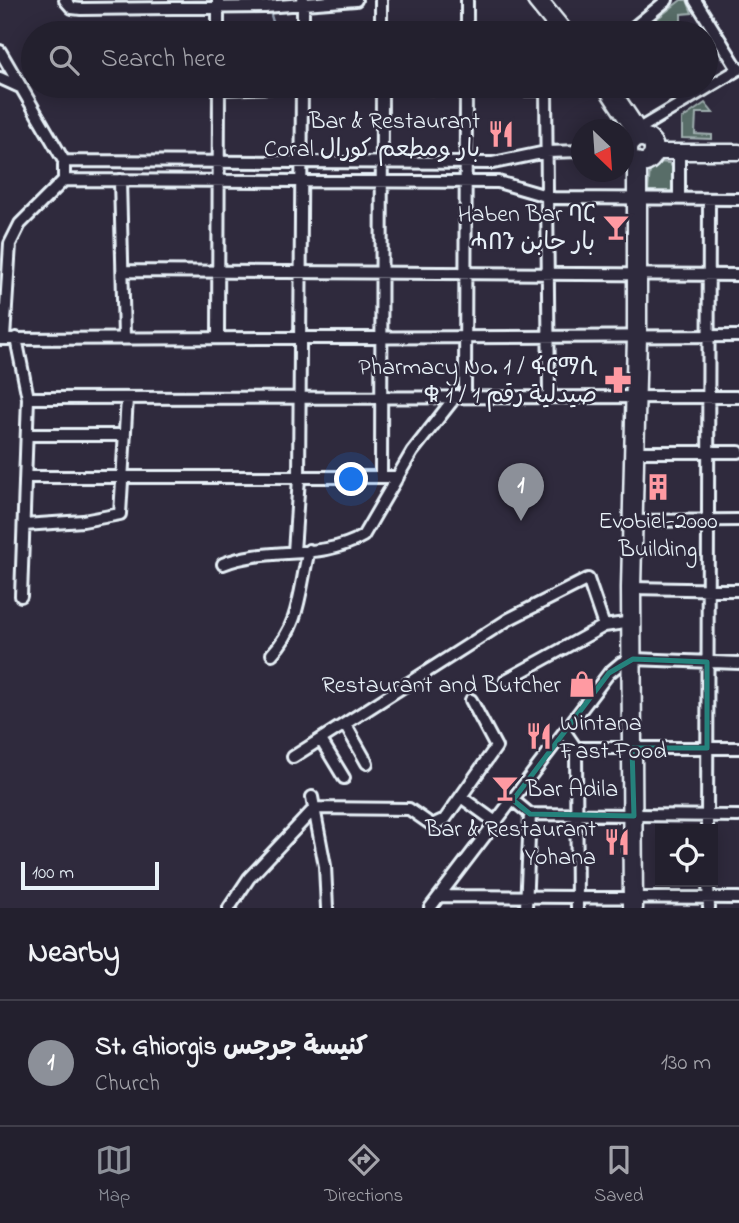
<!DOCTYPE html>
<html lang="en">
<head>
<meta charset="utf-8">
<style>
	body { margin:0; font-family:"Indie Flower","Playpen Sans Arabic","Noto Sans Ethiopic",sans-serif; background:#2b2836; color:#f1f3f6 }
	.controls { position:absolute; right:21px; bottom:21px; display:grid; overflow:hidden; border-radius:0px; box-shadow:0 4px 18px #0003 }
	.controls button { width:63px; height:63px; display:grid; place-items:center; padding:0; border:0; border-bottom:2px solid #403e4a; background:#23202e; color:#f1f3f6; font:35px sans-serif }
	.compass { position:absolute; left:571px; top:119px; width:63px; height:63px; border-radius:50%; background:#23202e; box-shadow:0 4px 18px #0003; rotate:155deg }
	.scale { position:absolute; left:21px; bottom:18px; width:138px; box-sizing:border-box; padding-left:7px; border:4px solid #e8f1f8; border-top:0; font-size:19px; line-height:24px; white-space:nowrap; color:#e8f1f8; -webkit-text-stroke:5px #2f2a3d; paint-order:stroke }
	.you { position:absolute; left:352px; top:480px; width:24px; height:24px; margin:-18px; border:5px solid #fff; border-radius:50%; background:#1a73e8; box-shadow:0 0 0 10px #1a73e833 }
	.badge { display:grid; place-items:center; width:46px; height:46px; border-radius:50%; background:#8c9099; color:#fff; font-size:23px; font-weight:700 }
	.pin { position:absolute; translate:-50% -58px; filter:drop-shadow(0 2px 4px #0008) }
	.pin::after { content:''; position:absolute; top:37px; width:24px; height:21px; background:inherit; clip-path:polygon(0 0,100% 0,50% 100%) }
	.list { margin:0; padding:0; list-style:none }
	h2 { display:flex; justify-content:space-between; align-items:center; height:91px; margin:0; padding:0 28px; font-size:30px }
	h2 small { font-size:23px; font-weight:400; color:#a3a3aa }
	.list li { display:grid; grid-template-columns:46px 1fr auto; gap:21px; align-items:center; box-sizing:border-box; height:126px; padding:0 28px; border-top:2px solid #403e4a }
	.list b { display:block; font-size:26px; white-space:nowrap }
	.list p { margin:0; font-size:23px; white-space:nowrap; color:#a3a3aa }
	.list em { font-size:23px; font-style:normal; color:#a3a3aa }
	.icon { flex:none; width:38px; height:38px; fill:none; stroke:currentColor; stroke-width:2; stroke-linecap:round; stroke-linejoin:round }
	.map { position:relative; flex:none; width:739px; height:908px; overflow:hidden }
	.search { position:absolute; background:#23202e; box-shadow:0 4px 18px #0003; left:21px; right:21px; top:21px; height:77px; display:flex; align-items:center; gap:18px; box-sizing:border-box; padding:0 24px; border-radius:38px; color:#a3a3aa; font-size:26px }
	.sheet { height:217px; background:#23202e }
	nav { display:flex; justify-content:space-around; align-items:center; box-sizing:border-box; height:98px; border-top:2px solid #403e4a; background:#23202e; font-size:19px; color:#a3a3aa }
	nav a { display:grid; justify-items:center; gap:4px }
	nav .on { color:#8c9099 }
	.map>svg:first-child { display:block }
	.green { fill:#586d67; stroke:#a0afb0; stroke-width:2 }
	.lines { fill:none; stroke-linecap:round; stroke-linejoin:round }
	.stream { stroke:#8d99ac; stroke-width:2.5 }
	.minor-casing { stroke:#e8f1f8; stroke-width:16 }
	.secondary-casing { stroke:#e8f1f8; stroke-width:19 }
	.trunk-casing { stroke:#e8f1f8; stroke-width:23 }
	.minor { stroke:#2f2a3d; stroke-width:10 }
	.secondary { stroke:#2f2a3d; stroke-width:14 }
	.trunk { stroke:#2f2a3d; stroke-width:18 }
	.marked { fill:none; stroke:#25827c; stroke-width:5; stroke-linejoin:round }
	.labels { text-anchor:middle; stroke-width:5; stroke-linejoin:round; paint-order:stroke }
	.poi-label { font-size:24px; fill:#e8f1f8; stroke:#2f2a3d; text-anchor:end }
</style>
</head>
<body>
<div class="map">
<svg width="739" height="908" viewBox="0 0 739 908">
	<rect width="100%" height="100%" fill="#2f2a3d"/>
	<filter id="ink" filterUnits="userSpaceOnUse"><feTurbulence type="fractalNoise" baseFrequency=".0143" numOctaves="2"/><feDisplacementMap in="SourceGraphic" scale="14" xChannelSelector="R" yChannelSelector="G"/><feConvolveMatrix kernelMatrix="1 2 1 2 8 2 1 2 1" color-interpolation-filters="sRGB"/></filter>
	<g filter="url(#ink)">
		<path class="green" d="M681 0H687L692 13 681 14V33H644V29Z
			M705 103 713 113H696L695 134 712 135V139L682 138V119Z
			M658 162 669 163 674 169V191H648L650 170Z"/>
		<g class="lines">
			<path class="stream" d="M269 8 273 22 281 33"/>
			<defs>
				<path id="minor" d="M65 0 72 8 81 9 265 7 356 0
					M218 0V33
					M303 0V33
					M381 0V33
					M695 0 738 69
					M467 33V0
					M627 33 667 0
					M0 51 64 161V180
					M0 78 22 88
					M219 89 302 86 546 90 559 86
					M546 90 549 395
					M637 130 739 69
					M624 150H628
					M679 152V199
					M64 161 493 163 546 152 582 151
					M120 180 124 337
					M123 271 739 275
					M4 338 10 244 20 224 64 180 498 182 553 198 739 199
					M16 338 28 398 21 596
					M218 338 219 86
					M0 339 739 336
					M465 395 466 86
					M28 398 739 397
					M27 435H125
					M633 452H739
					M26 477H398
					M381 477 382 86
					M631 521 739 520
					M24 525 83 521 120 514 127 398
					M294 552 299 478 302 86
					M223 564C267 546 321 561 363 536L412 452 456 396
					M631 588 739 590
					M272 654C301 623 299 590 309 550
					M506 680 604 626 632 622
					M345 724 367 763
					M565 732 576 748 577 908
					M321 740 344 778
					M576 748H739
					M293 757 509 619 588 579 604 626
					M312 797 325 866 327 908
					M461 797 497 823
					M513 800 530 814 739 816
					M707 829 709 199
					M708 882 709 908
					M440 896 739 898
					M229 908 249 878 315 808 409 809 432 825 445 819 496 747 471 700
					M430 908 609 673 621 663 633 659 739 663
					M526 908 530 814"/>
				<path id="secondary" d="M654 152H739"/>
				<path id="trunk" d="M537 0 564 33
					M607 86 641 137
					M628 150a13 13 0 1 1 26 0a13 13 0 1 1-26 0Z
					M633 908 631 588 637 336V162"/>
			</defs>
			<use href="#minor" class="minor-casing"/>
			<use href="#secondary" class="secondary-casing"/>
			<use href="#trunk" class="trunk-casing"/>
			<use href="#minor" class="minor"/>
			<use href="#secondary" class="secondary"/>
			<use href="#trunk" class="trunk"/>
		</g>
	</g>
	<path class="marked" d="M633 659 707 662V748H632L634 816 530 814 513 800 609 673Z"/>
	<defs>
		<symbol id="restaurant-bare" viewBox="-9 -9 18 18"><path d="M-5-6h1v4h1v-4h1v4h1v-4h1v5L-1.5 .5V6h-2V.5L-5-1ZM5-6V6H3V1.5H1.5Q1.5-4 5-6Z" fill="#ff9aa2" stroke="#2f2a3d" stroke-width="2.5" paint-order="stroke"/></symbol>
		<symbol id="bar-bare" viewBox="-9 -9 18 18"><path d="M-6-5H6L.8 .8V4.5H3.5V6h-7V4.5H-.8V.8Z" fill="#ff9aa2" stroke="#2f2a3d" stroke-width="2.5" paint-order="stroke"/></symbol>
		<symbol id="pharmacy-bare" viewBox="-9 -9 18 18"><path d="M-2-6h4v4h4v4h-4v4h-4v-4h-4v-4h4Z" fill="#ff9aa2" stroke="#2f2a3d" stroke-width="2.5" paint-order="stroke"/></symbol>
		<symbol id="building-bare" viewBox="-9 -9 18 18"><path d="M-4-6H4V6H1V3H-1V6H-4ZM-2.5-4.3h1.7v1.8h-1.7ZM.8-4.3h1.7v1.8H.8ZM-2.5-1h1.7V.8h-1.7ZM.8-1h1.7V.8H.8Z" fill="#ff9aa2" stroke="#2f2a3d" stroke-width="2.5" paint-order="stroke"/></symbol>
		<symbol id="shop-bare" viewBox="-9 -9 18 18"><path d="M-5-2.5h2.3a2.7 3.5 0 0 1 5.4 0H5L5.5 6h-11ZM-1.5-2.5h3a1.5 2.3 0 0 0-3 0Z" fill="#ff9aa2" stroke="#2f2a3d" stroke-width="2.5" paint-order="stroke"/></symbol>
	</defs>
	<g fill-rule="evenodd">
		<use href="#restaurant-bare" x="482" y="115" width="38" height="38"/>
		<use href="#bar-bare" x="597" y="208" width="38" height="38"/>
		<use href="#pharmacy-bare" x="599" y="361" width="38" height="38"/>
		<use href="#building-bare" x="639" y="468" width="38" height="38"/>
		<use href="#shop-bare" x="563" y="665" width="38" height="38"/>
		<use href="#restaurant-bare" x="520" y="717" width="38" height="38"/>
		<use href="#bar-bare" x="486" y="769" width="38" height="38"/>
		<use href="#restaurant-bare" x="598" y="823" width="38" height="38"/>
	</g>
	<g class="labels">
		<g class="poi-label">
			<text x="480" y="128">Bar &amp; Restaurant<tspan x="480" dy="28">Coral بار ومطعم كورال</tspan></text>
			<text x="595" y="221">Haben Bar ባር<tspan x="595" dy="28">ሓበን بار حابن</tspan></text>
			<text x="597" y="374">Pharmacy No. 1 / ፋርማሲ<tspan x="597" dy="28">ቁ 1 / صيدلية رقم 1</tspan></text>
			<text x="658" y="528" text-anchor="middle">Evobiel-2000<tspan x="658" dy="28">Building</tspan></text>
			<text x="561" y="692">Restaurant and Butcher</text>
			<text x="560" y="730" text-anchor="start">Wintana<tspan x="560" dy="28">Fast Food</tspan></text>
			<text x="526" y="796" text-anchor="start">Bar Adila</text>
			<text x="596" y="836">Bar &amp; Restaurant<tspan x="596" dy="28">Yohana</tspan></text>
		</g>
	</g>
</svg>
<div class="controls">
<button><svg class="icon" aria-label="locate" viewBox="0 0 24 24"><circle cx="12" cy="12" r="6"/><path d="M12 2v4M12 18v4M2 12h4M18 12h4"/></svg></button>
</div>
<svg class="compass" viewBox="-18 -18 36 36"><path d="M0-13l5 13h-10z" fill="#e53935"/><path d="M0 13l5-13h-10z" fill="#a3a3aa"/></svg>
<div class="scale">100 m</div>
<div class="you"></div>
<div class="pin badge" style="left:521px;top:521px">1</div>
<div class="search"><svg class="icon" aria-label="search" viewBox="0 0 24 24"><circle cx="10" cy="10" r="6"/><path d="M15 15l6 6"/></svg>Search here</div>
</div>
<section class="sheet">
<h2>Nearby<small></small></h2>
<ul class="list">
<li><span class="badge">1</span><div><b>St. Ghiorgis كنيسة جرجس</b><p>Church</p></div><em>130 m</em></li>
</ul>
</section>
<nav>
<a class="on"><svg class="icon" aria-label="map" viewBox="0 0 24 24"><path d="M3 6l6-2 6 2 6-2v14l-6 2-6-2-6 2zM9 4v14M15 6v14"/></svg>Map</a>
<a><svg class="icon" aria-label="directions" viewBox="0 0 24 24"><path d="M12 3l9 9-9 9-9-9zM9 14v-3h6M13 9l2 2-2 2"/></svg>Directions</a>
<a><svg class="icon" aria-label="saved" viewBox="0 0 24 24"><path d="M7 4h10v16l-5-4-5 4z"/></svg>Saved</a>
</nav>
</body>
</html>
